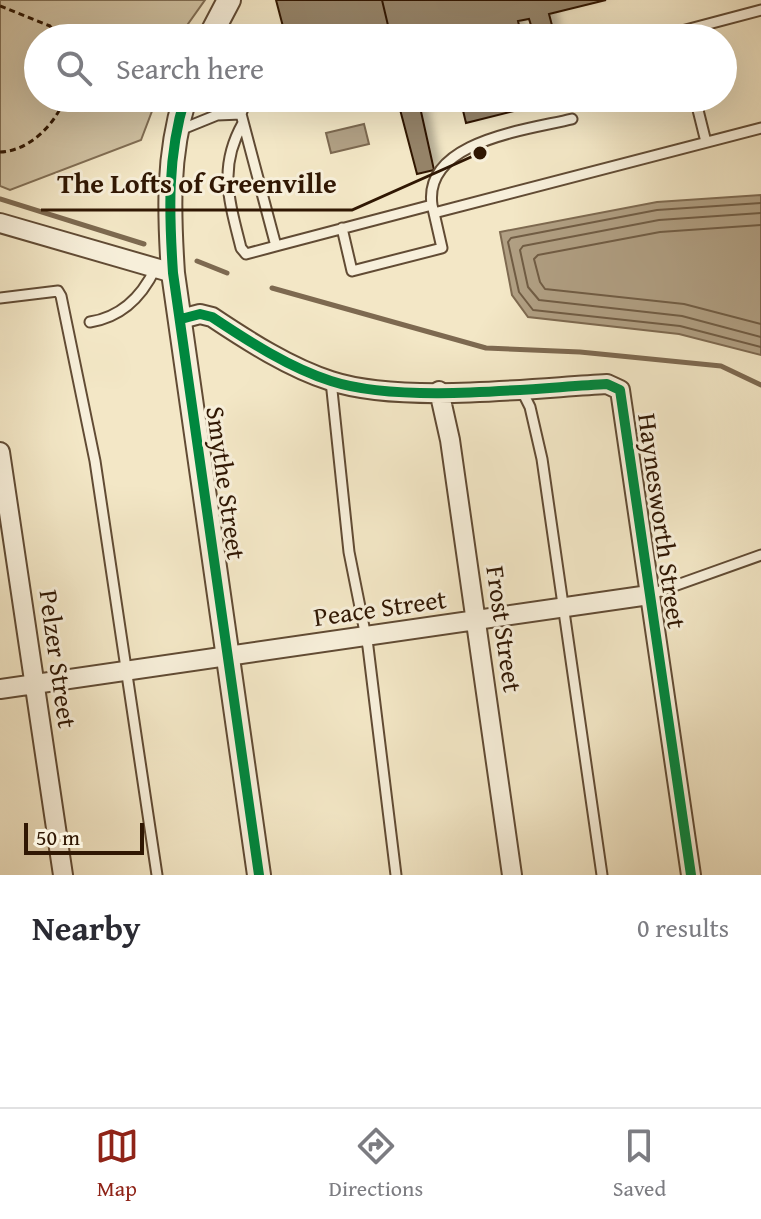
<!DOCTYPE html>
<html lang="en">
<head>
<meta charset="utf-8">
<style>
	body { margin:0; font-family:"Gentium Book Plus",serif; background:#f7f7f7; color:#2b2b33 }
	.scale { position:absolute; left:24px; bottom:20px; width:120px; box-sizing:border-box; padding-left:8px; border:4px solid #301703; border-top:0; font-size:22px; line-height:28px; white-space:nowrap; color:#301703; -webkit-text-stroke:6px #f7efda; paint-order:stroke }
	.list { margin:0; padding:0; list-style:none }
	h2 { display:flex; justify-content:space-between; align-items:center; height:104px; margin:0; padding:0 32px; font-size:34px }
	h2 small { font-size:26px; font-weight:400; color:#7c7c81 }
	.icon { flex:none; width:44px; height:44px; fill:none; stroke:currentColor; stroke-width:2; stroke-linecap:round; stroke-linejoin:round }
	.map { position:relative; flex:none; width:761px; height:875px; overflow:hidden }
	.search { position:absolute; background:#fff; box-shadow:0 8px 32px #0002; left:24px; right:24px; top:24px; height:88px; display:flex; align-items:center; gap:20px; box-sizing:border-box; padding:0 28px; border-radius:44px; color:#7c7c81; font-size:30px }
	.sheet { height:232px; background:#fff }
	nav { display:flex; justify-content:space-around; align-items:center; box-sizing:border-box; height:112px; border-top:2px solid #e1e1e2; background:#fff; font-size:22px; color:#7c7c81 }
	nav a { display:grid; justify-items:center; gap:4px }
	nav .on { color:#8f2418 }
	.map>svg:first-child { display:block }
	.green { fill:#d2c4a5; stroke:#816e54; stroke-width:2 }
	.water { fill:#b1a084; stroke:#7d6950; stroke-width:2 }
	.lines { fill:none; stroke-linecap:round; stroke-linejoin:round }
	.shore { stroke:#705c44; stroke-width:2 }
	.stream { stroke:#7d6950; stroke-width:5 }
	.building { fill:#958368; stroke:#301703; stroke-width:2; filter:url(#shadow) }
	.service-casing { stroke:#614b34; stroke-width:13 }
	.minor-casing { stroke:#614b34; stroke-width:22 }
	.tertiary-casing { stroke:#614b34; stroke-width:26 }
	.path { stroke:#301703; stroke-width:3; stroke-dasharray:6 4; stroke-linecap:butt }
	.service { stroke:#f7efda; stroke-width:9 }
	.minor { stroke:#f7efda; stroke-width:18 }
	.tertiary { stroke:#f7efda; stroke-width:22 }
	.cycleway-casing { stroke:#f7efda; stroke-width:15 }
	.cycleway { stroke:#00873e; stroke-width:10 }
	.labels { text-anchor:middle; stroke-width:6; stroke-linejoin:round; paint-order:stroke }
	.street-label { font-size:26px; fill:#301703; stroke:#f7efda }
	.leader { fill:none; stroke:#301703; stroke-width:3 }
	.callout-dot { fill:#301703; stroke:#f7efda; stroke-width:3 }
	.callout-label { font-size:28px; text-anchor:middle; font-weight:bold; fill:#301703; stroke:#f7efda; stroke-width:6; stroke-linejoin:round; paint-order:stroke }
</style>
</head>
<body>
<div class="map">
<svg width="761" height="875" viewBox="0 0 761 875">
	<defs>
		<filter id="shadow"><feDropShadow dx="6" dy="-6" stdDeviation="4" flood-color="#0004"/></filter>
	</defs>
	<rect width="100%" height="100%" fill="#f3e7c6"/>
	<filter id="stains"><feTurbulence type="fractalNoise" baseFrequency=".0025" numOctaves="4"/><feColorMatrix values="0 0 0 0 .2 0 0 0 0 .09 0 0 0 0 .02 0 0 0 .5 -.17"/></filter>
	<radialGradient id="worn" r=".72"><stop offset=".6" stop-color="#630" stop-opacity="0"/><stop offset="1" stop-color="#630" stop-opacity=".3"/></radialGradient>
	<path class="green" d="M0 0H205L178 38H38V98H157L141 140 10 190 0 186Z"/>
	<path class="water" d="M364 124 369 144 331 153 326 133Z
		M761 195V355L679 334 528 317 512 295 500 232 657 202Z"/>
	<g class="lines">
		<path class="shore" d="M761 203 657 210 511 238 508 242 519 292 533 310 680 326 761 347
			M761 213 659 220 523 246 520 250 528 287 539 300 682 316 761 337
			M761 225 660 232 538 255 534 259 540 282 545 289 684 304 761 324"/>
		<path class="stream" d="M0 199 144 244
			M197 261 227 273
			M272 288 486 348 580 352 721 366 761 385"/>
	</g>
	<path class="building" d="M276 0H382L391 38H286Z
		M382 0H606L549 14 554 33 535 38 529 19 518 21 522 38H391Z
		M325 98H365L327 107Z
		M397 98H418L434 170 417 174Z
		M460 98H566L466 123Z"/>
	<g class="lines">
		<defs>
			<path id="service" d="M269 38 270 37
				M679 38 678 32 761 10
				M211 98 229 112
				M247 98 241 114 276 246 432 205 434 213 761 128
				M695 98 706 142
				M243 123C218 167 229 200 241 248L246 254 276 246
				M180 130 217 115 241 114
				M432 205C423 141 527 130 572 119
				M342 228 352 271 442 248 434 213
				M0 298 58 291 61 296 95 461 157 875
				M90 322C122 317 142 296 155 269
				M331 381 349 552 368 647 396 875
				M521 389 530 407 542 459 602 875
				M649 595 761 555"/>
			<path id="minor" d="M0 223 173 273
				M181 319 200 314 212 317C248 341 290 368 331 381 401 404 532 388 607 384L620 390 691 875
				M439 391 450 440 512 875
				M0 452 63 875
				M0 689 649 595"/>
			<path id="tertiary" d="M209 38 229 0
				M185 98C167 156 169 213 173 273L259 875"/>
		</defs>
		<use href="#service" class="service-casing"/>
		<use href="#minor" class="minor-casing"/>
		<use href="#tertiary" class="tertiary-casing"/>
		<path class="path" d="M0 6 50 26 58 38
			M0 152C29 151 55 125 65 98"/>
		<use href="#service" class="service"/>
		<use href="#minor" class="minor"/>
		<use href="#tertiary" class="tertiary"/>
		<defs>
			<path id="cycleway" d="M185 98C167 156 169 213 173 273L259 875
				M181 319 200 314 212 317C248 341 290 368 331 381 401 404 532 388 607 384L620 390 691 875"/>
		</defs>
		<use href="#cycleway" class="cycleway-casing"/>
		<use href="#cycleway" class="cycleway"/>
	</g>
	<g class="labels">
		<g class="street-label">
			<text transform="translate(226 483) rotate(82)" y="9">Smythe Street</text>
			<text transform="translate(662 521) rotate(82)" y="9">Haynesworth Street</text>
			<text transform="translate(380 608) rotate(-8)" y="9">Peace Street</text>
			<text transform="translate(504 629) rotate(82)" y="9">Frost Street</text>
			<text transform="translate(58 659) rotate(82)" y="9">Pelzer Street</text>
		</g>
	</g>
	<path class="leader" d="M480 153L352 210H41"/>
	<circle class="callout-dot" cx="480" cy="153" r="8"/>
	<g class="callout-label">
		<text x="197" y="193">The Lofts of Greenville</text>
	</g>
	<rect width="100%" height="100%" filter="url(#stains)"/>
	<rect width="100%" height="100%" fill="url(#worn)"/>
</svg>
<div class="scale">50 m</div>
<div class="search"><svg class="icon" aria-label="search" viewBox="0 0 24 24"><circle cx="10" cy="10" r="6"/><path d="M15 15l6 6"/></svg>Search here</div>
</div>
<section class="sheet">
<h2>Nearby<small>0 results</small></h2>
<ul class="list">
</ul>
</section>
<nav>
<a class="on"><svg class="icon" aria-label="map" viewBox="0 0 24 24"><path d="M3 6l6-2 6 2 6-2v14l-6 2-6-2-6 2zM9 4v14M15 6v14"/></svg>Map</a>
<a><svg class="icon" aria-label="directions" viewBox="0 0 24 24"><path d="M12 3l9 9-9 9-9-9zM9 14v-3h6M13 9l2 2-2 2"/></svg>Directions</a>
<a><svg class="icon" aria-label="saved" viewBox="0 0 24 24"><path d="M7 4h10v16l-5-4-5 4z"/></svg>Saved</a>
</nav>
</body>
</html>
